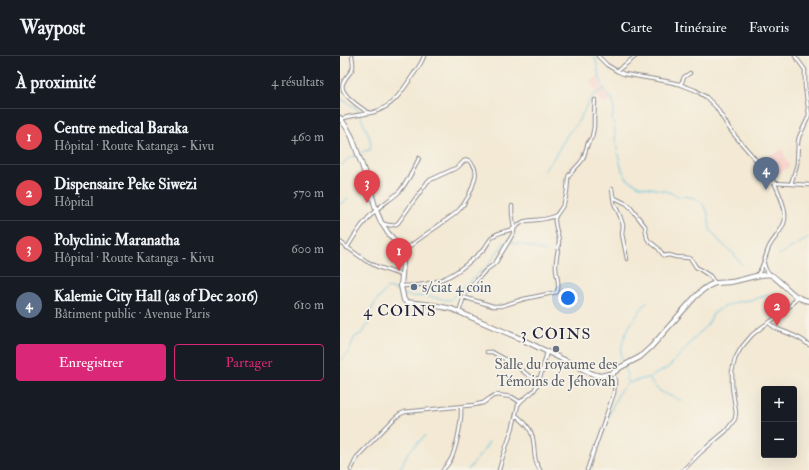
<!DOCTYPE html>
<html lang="fr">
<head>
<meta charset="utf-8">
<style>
	body { margin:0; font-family:"IM FELL Double Pica",serif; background:#20242c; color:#f1f3f6 }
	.controls { position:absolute; right:12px; bottom:12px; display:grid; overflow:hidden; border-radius:4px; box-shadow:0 4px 16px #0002 }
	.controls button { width:36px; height:36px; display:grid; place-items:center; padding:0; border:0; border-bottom:1px solid #363941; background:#171b24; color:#f1f3f6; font:20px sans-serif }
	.you { position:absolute; left:228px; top:242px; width:14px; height:14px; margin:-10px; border:3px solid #fff; border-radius:50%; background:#1a73e8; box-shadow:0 0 0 6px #1a73e833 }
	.badge { display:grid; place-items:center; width:26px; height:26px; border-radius:50%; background:#db2777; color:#fff; font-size:13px; font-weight:700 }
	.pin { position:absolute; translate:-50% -33px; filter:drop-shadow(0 1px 2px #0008) }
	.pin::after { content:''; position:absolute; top:21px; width:14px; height:12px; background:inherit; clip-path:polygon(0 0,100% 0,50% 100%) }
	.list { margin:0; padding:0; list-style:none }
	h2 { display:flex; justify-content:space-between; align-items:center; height:52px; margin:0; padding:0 16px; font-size:17px }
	h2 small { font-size:13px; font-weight:400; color:#9ea1a6 }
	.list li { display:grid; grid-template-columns:26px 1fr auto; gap:12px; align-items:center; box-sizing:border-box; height:56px; padding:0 16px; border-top:1px solid #363941 }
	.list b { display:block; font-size:15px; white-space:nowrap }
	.list p { margin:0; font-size:13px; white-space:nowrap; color:#9ea1a6 }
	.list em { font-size:13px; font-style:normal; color:#9ea1a6 }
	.actions { display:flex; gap:8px; padding:12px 16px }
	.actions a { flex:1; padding:9px 0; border:1px solid #db2777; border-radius:4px; text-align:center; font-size:14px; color:#db2777 }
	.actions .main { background:#db2777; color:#fff }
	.map { position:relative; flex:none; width:469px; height:414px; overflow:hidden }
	header { display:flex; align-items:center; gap:24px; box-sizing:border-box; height:56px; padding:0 20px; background:#171b24; border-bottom:1px solid #363941 }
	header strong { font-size:19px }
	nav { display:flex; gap:22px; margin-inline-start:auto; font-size:14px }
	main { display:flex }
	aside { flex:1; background:#171b24 }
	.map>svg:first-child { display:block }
	.built { fill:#f7d0ca }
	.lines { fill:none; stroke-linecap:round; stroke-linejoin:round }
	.stream { stroke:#65c2e3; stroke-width:1 }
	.minor-casing { stroke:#8a8688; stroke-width:4.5 }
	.highway-casing { stroke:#8a8688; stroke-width:6 }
	.minor { stroke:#fff; stroke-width:2.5 }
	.highway { stroke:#fff; stroke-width:4 }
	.service-dot { fill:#5c6f8a; stroke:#f7f3e8; stroke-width:1.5 }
	.worship-dot { fill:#6b7280; stroke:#f7f3e8; stroke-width:1.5 }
	.labels { text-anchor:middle; stroke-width:3.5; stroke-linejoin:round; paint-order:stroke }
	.service-label { font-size:15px; fill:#4e5e75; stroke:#f7f3e8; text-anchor:start }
	.worship-label { font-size:15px; fill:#5b616d; stroke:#f7f3e8 }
	.neighbourhood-label { font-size:16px; letter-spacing:1px; fill:#22223b; stroke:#f7f3e8 }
</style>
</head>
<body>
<header>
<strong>Waypost</strong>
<nav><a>Carte</a><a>Itinéraire</a><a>Favoris</a></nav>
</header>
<main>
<aside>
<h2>À proximité<small>4 résultats</small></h2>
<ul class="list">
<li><span class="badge" style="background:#e0444e">1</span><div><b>Centre medical Baraka</b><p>Hôpital · Route Katanga - Kivu</p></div><em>460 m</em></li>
<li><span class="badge" style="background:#e0444e">2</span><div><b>Dispensaire Peke Siwezi</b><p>Hôpital</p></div><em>570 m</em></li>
<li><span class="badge" style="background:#e0444e">3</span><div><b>Polyclinic Maranatha</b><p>Hôpital · Route Katanga - Kivu</p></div><em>600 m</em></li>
<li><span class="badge" style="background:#5c6f8a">4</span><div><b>Kalemie City Hall (as of Dec 2016)</b><p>Bâtiment public · Avenue Paris</p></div><em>610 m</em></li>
</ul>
<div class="actions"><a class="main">Enregistrer</a><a>Partager</a></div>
</aside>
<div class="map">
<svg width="469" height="414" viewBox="0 0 469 414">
	<rect width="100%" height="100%" fill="#f7f3e8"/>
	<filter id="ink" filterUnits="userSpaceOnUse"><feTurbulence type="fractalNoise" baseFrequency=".025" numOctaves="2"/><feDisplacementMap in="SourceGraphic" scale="8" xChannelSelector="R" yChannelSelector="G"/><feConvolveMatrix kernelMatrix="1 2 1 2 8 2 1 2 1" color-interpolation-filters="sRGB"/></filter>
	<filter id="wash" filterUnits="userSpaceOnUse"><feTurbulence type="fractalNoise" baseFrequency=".012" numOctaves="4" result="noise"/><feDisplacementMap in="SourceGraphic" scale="16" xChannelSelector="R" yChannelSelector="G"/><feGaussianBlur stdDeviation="0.9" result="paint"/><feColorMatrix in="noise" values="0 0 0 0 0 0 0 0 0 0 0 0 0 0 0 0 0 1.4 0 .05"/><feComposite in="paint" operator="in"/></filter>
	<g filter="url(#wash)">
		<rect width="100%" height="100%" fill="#f3e9d4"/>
		<path class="built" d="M257 21 263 34 268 39 270 45 262 49 249 24Z
			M442 94 450 111 435 119 426 101Z"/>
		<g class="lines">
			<path class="stream" d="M253 0 256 4 259 20 264 33 273 45 274 54 272 64 275 72V81L278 99 282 114 287 123 300 130 326 135 337 140 350 141 361 145 368 157 370 173 380 186 393 197 402 209
				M0 42 16 52 20 59 28 77 31 87 30 94 24 95 20 98
				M0 111 9 102 17 99
				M467 112 469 110
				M203 115 213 103 229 76 235 70 239 64 252 40 264 33
				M0 148 8 143
				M170 186 188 190 206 196
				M439 199 468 182 469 181
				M64 238C71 242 79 240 87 240 95 241 102 244 110 244L137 218 147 211 163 188 167 186
				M0 305 7 298 11 292 12 287 15 281 22 277 28 268V261L35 247 47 232 60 235
				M283 308C274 288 295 260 308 245
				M284 311 286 316 288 326
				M310 323C314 336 331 340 343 345
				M58 414C64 408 63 406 66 400 71 392 79 386 85 380
				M128 414 142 397 149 386
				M250 414 257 396 272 351 280 335 288 327 310 321 329 311 360 276 368 268 373 258 381 252 396 246 416 243 428 239"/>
		</g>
	</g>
	<g filter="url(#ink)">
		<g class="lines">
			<defs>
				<path id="minor" d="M12 0C15 17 11 13 4 25 2 28 2 31 3 34 7 42 21 52 29 57
					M258 0 267 9 277 15 284 18 325 25 339 28 355 34 366 41 376 51 389 72 396 81 416 104 427 113 430 118C436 130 449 155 444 167 441 176 433 183 429 191 425 200 424 211 417 219
					M277 15 296 0
					M340 28 342 26 344 21 350 17
					M1 63C12 59 23 59 34 56 53 51 63 34 73 19 77 13 82 7 84 0
					M434 127 469 129
					M451 128 457 108 458 86 459 81 468 62 469 58 465 30V14L455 0
					M272 133 274 147 280 160 283 169 282 178 287 203
					M273 141 287 148 290 151 305 170 307 182 309 185 318 192 324 200 329 199 336 201 349 202 351 203 356 211 370 220 375 227
					M41 167C47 169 53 171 58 167L88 125 118 111 124 105 128 104C135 109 137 114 135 122 132 134 126 147 118 155 112 161 104 165 98 170 86 178 73 187 63 196
					M0 186 26 205 38 211 61 219
					M7 192C15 178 24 165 36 154 44 147 53 142 60 135 68 125 74 113 79 102
					M424 208 426 214 429 217
					M62 230C76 230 93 228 107 221 119 216 132 204 142 195 147 191 149 182 155 179 161 176 167 175 173 173 177 171 180 166 186 165 196 163 207 165 216 159
					M123 241 153 250H161L184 243 217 236C221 228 215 218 216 209 216 200 219 193 219 184 218 177 214 169 215 162 216 158 221 154 223 149 228 140 227 132 228 122L229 119 240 107 243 103 248 87 252 81 254 71V61L255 44
					M119 256 125 237 146 214 153 209 156 206 170 183 174 176V172L172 158V150
					M429 267C437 275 443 274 452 279 458 281 464 285 469 289
					M147 296H152L174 308 189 320 199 323
					M176 359C183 365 190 371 192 379 196 392 192 403 200 414
					M11 414 17 401 54 363 60 358 65 356 134 349 143 347 153 340 157 339 172 341 180 346
					M103 414C106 410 110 406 112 401 117 388 122 365 121 351
					M159 414 163 400 173 371 178 349C182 342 190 340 195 333 201 323 204 307 207 296
					M247 414 274 337 275 325 273 317
					M343 414 361 396 386 375 395 363 396 357 392 330V316L395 303 401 292 412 279 422 271 437 261 451 249 457 241"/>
				<path id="highway" d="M0 62 7 72 12 81 30 132 36 154 41 166 48 177 61 192 63 197V208L61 230 64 244 66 246 93 249 112 253 179 282 253 318 260 320 273 317 281 311 300 301 311 291 355 241C360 236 366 230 373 228 378 226 385 227 391 226 401 225 423 216 431 219 434 220 436 223 439 225 448 233 455 243 469 245"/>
			</defs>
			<use href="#minor" class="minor-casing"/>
			<use href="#highway" class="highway-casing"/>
			<use href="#minor" class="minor"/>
			<use href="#highway" class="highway"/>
		</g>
	</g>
	<circle class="service-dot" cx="74" cy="231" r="4"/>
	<circle class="worship-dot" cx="216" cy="293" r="4"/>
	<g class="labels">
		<g class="service-label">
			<text x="82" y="236">s/ciat 4 coin</text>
		</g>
		<g class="worship-label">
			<text x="216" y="313">Salle du royaume des<tspan x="216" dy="17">Témoins de Jéhovah</tspan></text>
		</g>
		<g class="neighbourhood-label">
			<text x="60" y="260">4 COINS</text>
			<text x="216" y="283">3 COINS</text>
		</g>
	</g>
</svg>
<div class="controls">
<button>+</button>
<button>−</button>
</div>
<div class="you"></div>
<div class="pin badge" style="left:59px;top:215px;background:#e0444e">1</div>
<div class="pin badge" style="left:437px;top:270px;background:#e0444e">2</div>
<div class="pin badge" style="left:27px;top:147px;background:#e0444e">3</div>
<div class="pin badge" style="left:426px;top:134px;background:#5c6f8a">4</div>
</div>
</main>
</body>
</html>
